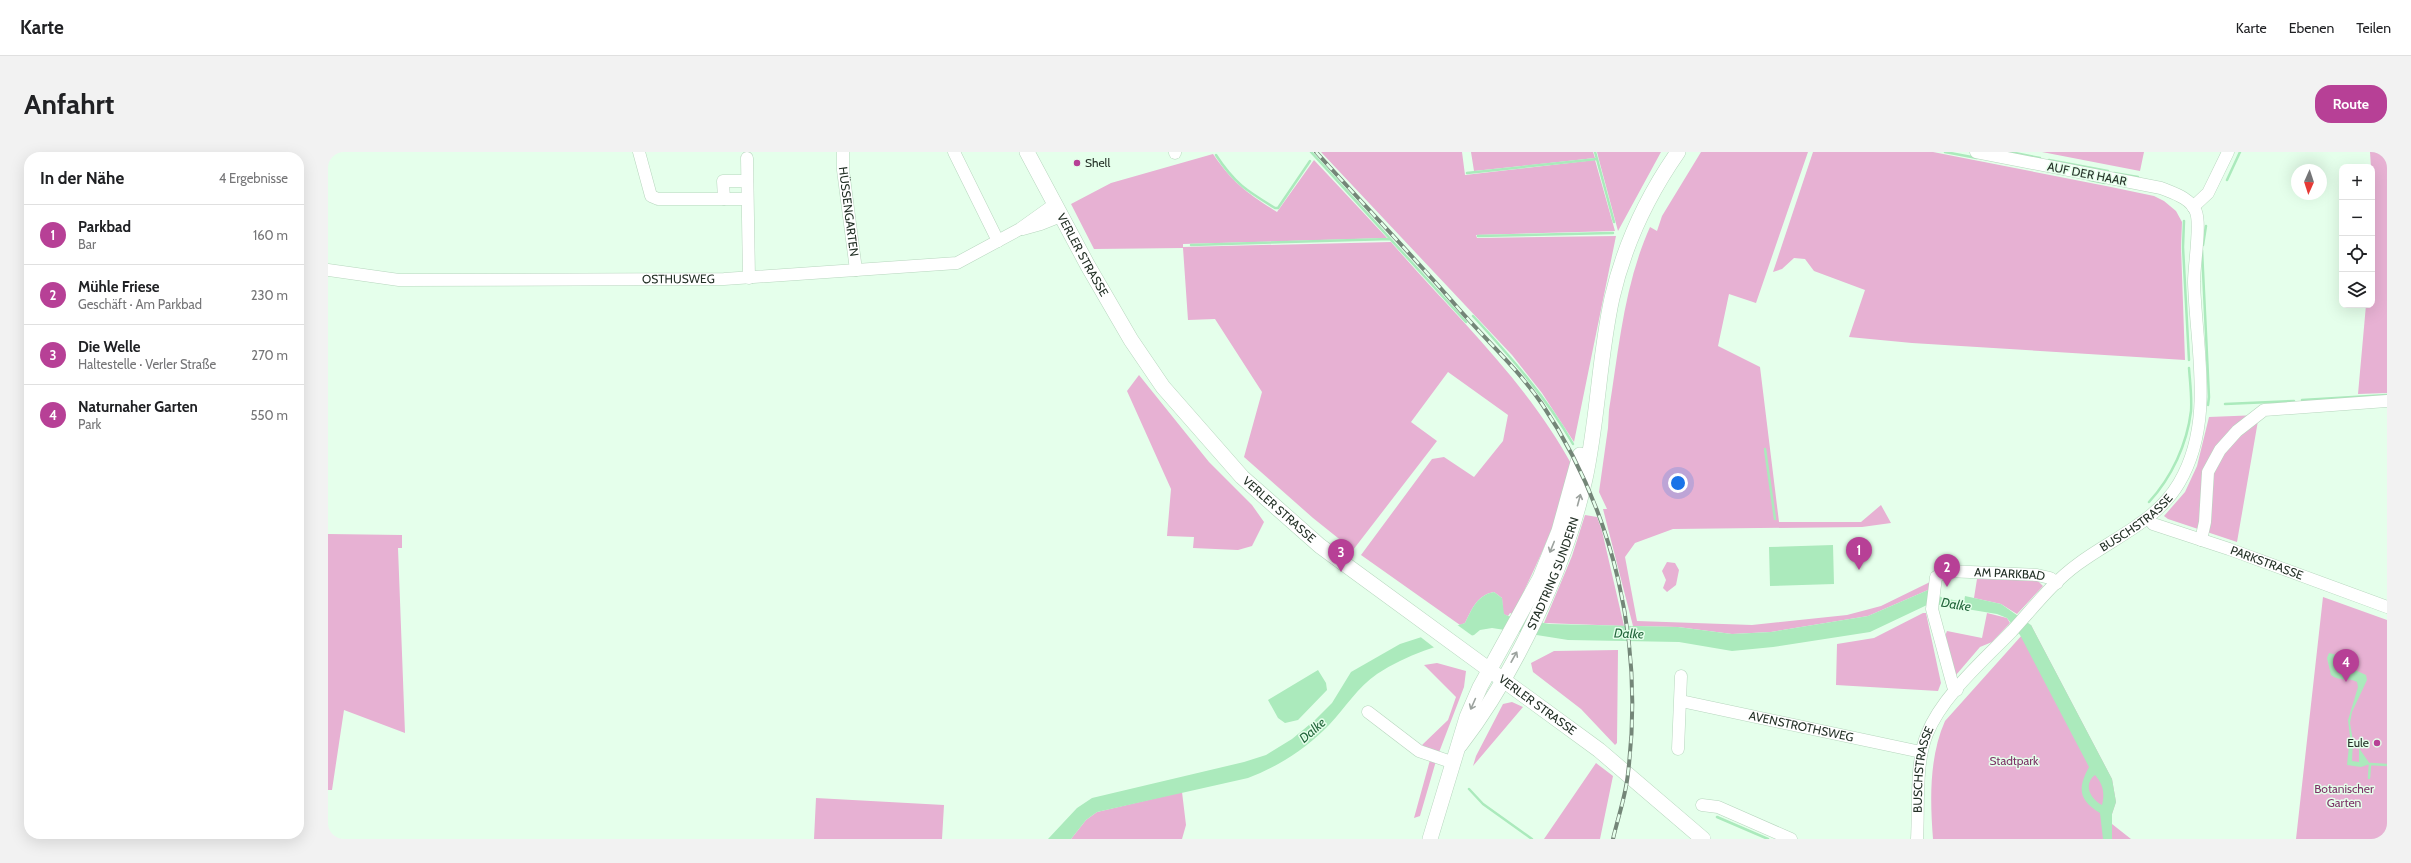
<!DOCTYPE html>
<html lang="de">
<head>
<meta charset="utf-8">
<style>
	body { margin:0; font-family:Cabin,sans-serif; background:#f2f2f2; color:#202124 }
	.controls { position:absolute; right:12px; top:12px; display:grid; overflow:hidden; border-radius:8px; box-shadow:0 4px 16px #0002 }
	.controls button { width:36px; height:36px; display:grid; place-items:center; padding:0; border:0; border-bottom:1px solid #e0e0e0; background:#fff; color:#202124; font:20px sans-serif }
	.compass { position:absolute; left:1963px; top:12px; width:36px; height:36px; border-radius:50%; background:#fff; box-shadow:0 4px 16px #0002; rotate:183deg }
	.you { position:absolute; left:1350px; top:331px; width:14px; height:14px; margin:-10px; border:3px solid #fff; border-radius:50%; background:#1a73e8; box-shadow:0 0 0 6px #1a73e833 }
	.badge { display:grid; place-items:center; width:26px; height:26px; border-radius:50%; background:#b74096; color:#fff; font-size:13px; font-weight:700 }
	.pin { position:absolute; translate:-50% -33px; filter:drop-shadow(0 1px 2px #0008) }
	.pin::after { content:''; position:absolute; top:21px; width:14px; height:12px; background:inherit; clip-path:polygon(0 0,100% 0,50% 100%) }
	.list { margin:0; padding:0; list-style:none }
	h2 { display:flex; justify-content:space-between; align-items:center; height:52px; margin:0; padding:0 16px; font-size:17px }
	h2 small { font-size:13px; font-weight:400; color:#757577 }
	.list li { display:grid; grid-template-columns:26px 1fr auto; gap:12px; align-items:center; box-sizing:border-box; height:60px; padding:0 16px; border-top:1px solid #e0e0e0 }
	.list b { display:block; font-size:15px; white-space:nowrap }
	.list p { margin:0; font-size:13px; white-space:nowrap; color:#757577 }
	.list em { font-size:13px; font-style:normal; color:#757577 }
	.icon { flex:none; width:22px; height:22px; fill:none; stroke:currentColor; stroke-width:2; stroke-linecap:round; stroke-linejoin:round }
	.map { position:relative; flex:none; width:2059px; height:687px; overflow:hidden; border-radius:16px }
	header { display:flex; align-items:center; gap:24px; box-sizing:border-box; height:56px; padding:0 20px; background:#fff; border-bottom:1px solid #e0e0e0 }
	header strong { font-size:19px }
	nav { display:flex; gap:22px; margin-inline-start:auto; font-size:14px }
	.intro { display:flex; align-items:center; justify-content:space-between; box-sizing:border-box; height:96px; padding:0 24px }
	h1 { margin:0; font-size:28px }
	.button { padding:10px 18px; border-radius:16px; background:#b74096; color:#fff; font-size:14px; font-weight:700 }
	main { display:flex; gap:24px; padding:0 24px }
	aside { flex:1; background:#fff; border-radius:16px; box-shadow:0 4px 16px #0002 }
	.map>svg:first-child { display:block }
	.green { fill:#e7b1d3 }
	.water { fill:#abeabc; fill-rule:evenodd }
	.pier { fill:#e5ffeb }
	.lines { fill:none; stroke-linecap:round; stroke-linejoin:round }
	.stream { stroke:#abeabc; stroke-width:2.5 }
	.minor-casing { stroke:#b7d6be; stroke-width:13 }
	.major-casing { stroke:#b7d6be; stroke-width:16 }
	.minor { stroke:#fff; stroke-width:12 }
	.major { stroke:#fff; stroke-width:15 }
	.rail-casing { stroke:#748678; stroke-width:4 }
	.rail { stroke:#e5ffeb; stroke-width:2.5; stroke-dasharray:8; stroke-linecap:butt }
	.oneway { stroke:#9ca29e }
	.poi-dot { fill:#b74096; stroke:#e5ffeb; stroke-width:1.5 }
	.labels { text-anchor:middle; stroke-width:3; stroke-linejoin:round; paint-order:stroke }
	.poi-label { font-size:12px; fill:#243127; stroke:#e5ffeb; text-anchor:start }
	.street-label { font-size:12px; fill:#243127; stroke:#e5ffeb }
	.park-label { font-size:12px; fill:#7c3266; stroke:#e5ffeb }
	.water-label { font-size:13px; font-style:italic; fill:#22663b; stroke:#e5ffeb }
</style>
</head>
<body>
<header>
<strong>Karte</strong>
<nav><a>Karte</a><a>Ebenen</a><a>Teilen</a></nav>
</header>
<div class="intro"><h1>Anfahrt</h1><a class="button">Route</a></div>
<main>
<aside>
<h2>In der Nähe<small>4 Ergebnisse</small></h2>
<ul class="list">
<li><span class="badge">1</span><div><b>Parkbad</b><p>Bar</p></div><em>160 m</em></li>
<li><span class="badge">2</span><div><b>Mühle Friese</b><p>Geschäft · Am Parkbad</p></div><em>230 m</em></li>
<li><span class="badge">3</span><div><b>Die Welle</b><p>Haltestelle · Verler Straße</p></div><em>270 m</em></li>
<li><span class="badge">4</span><div><b>Naturnaher Garten</b><p>Park</p></div><em>550 m</em></li>
</ul>
</aside>
<div class="map">
<svg width="2059" height="687" viewBox="0 0 2059 687">
	<rect width="100%" height="100%" fill="#e5ffeb"/>
	<path class="green" d="M993 0H1134L1137 23 1267 8 1287 79 1148 83 1149 86 1288 84 1246 290 1214 241 1184 203Z
		M1143 0H1265L1267 6 1146 19Z
		M1269 0H1333L1290 79 1271 8Z
		M1373 0H1480L1428 151 1401 142 1390 194 1432 215 1451 370H1533L1553 353 1563 371 1534 375 1345 377 1307 391 1297 405 1309 469 1424 473 1519 463 1553 454 1602 430 1600 438 1540 464 1443 480 1404 482 1350 475 1305 474 1275 357H1279L1271 340 1280 276 1281 258C1291 196 1296 133 1322 75L1329 79 1334 64Z
		M1485 0H1605L1783 35 1826 44 1836 49 1848 59 1854 70 1853 95 1857 208 1584 191 1521 185 1537 138 1486 119 1477 107 1466 106 1454 117 1445 120Z
		M1714 0H1816L1812 19Z
		M2042 0H2059V241L2030 242 2038 153H2044L2046 60Z
		M885 2C905 31 919 41 949 60L986 8 1059 86 855 92V95L1063 90C1127 164 1198 228 1245 315 1231 367 1208 414 1185 462L1182 461 1180 464 1175 462 1174 446 1166 440C1149 443 1144 457 1137 471L1132 473 1033 403 1104 307 1116 305 1146 325 1175 289 1180 263 1120 220 1083 270 1109 289 1025 398 985 366 916 305 934 240 887 167 860 168 855 96 766 97 743 52 783 31Z
		M811 223 881 310 924 353 936 370 924 394 910 398 865 396 866 385 839 384 843 337 799 239Z
		M1931 263 1909 390 1840 367 1836 364 1857 340 1869 314 1881 265Z
		M1257 363 1269 365 1274 379 1296 474 1216 471 1244 404Z
		M0 382 74 383V396H70L77 581 16 558 4 638H0Z
		M1339 410 1347 411 1351 418 1348 433 1339 440 1335 436 1338 428 1334 419Z
		M1649 427 1709 428 1715 434 1689 462 1673 452 1646 446Z
		M1995 445 2059 468V687H1968Z
		M1595 461H1598L1613 531 1610 539 1508 533 1509 492 1546 486Z
		M1659 461 1679 466 1682 471 1664 490 1652 495 1628 523 1617 484 1619 479 1654 486Z
		M1703 473 1784 627 1788 650 1784 662V672L1803 687H1605C1602 648 1601 605 1617 569Z
		M1290 498 1289 591 1287 593 1253 557 1205 520 1203 511 1226 499Z
		M1109 511 1138 519 1136 535 1110 603 1094 593 1120 568 1128 545 1096 513Z
		M1184 550 1195 555 1145 614 1148 604 1175 552Z
		M1102 608 1108 609 1092 664 1086 666Z
		M1268 611 1285 624 1272 687H1216Z
		M854 640 858 673 854 687H743L758 668 769 660Z
		M488 646 616 653 614 687H486Z"/>
	<path class="water" d="M1505 393 1506 432 1442 434 1441 395Z
		M1600 438 1615 446 1636 450 1637 444 1673 452 1703 473 1784 627 1788 650 1784 662V687H1775L1772 661C1751 648 1749 637 1761 615L1692 483 1679 466 1669 462 1614 453H1599L1542 480 1445 495 1404 499 1351 490 1240 488 1164 476 1152 478 1146 483C1112 493 1079 502 1049 522 1030 535 1017 556 1001 573 978 597 951 614 920 626L769 660 758 668 743 687H720L749 656 764 646 916 610 938 603 964 587 987 568 1004 551 1023 520 1072 492 1137 471C1144 457 1149 443 1166 440L1174 446 1176 462 1180 464 1221 472 1350 475 1404 482 1443 480 1540 464ZM1767 623C1775 632 1777 641 1774 653 1762 647 1755 632 1767 623Z
		M2001 501 2017 505 2013 509 2018 514 2038 523 2039 528 2024 560 2022 571 2025 589 2024 609 2031 610V596L2042 612 2033 615 2019 613 2022 585 2020 568 2030 535 2029 530C2020 525 2011 530 2003 523L1999 506Z
		M990 518 998 531 999 538 970 568 957 571 950 566 940 548Z"/>
	<path class="pier" d="M1128 472 1146 485 1108 497 1090 483Z"/>
	<g class="lines">
		<path class="stream" d="M983 0 1138 170
			M1267 0 1269 7
			M1617 0 1649 6
			M1682 0 1712 6
			M888 3C906 31 919 39 947 56H950L982 9
			M1721 8 1780 19
			M1139 21 1269 7 1286 70
			M1786 21 1810 25
			M1762 28 1777 31
			M1899 28 1912 0
			M1856 69 1855 95 1861 208
			M1150 84 1285 81
			M863 93 1062 87
			M1875 93 1878 74
			M1874 98 1881 245 1880 253
			M1145 164C1182 204 1218 245 1245 292
			M1974 248 2059 243
			M1897 252 1966 249
			M1437 297 1447 367
			M1821 350C1844 325 1859 292 1863 259 1864 245 1862 230 1861 216
			M2041 626 2042 612 2059 613
			M1141 637 1155 652 1204 687
			M1389 665 1440 687"/>
		<defs>
			<g id="minor">
				<path d="M311 0 323 44 330 47H419"/>
				<path id="s1" d="M515 0V18L528 118"/>
				<path d="M626 0 670 89"/>
				<path d="M847 1V0"/>
				<path d="M419 6 421 126"/>
				<path d="M396 47 395 29H419"/>
				<path d="M1865 55 1880 41 1900 0"/>
				<path d="M695 77 713 72 733 64"/>
				<path id="s2" d="M0 118 71 128 396 127 629 111 692 77 727 52"/>
				<path id="s3" d="M1820 366 1825 372 1901 397 2059 455"/>
				<path d="M1873 388 1877 370 1880 320 1892 298 1909 279 1936 258 2059 249"/>
				<path id="s4" d="M1629 538 1625 534 1604 457 1608 425 1619 419 1709 423 1722 426 1729 431"/>
				<path id="s5" d="M1353 549 1593 600"/>
				<path d="M1040 560 1091 599 1126 611"/>
				<path d="M1350 597 1353 524"/>
				<path d="M1374 653 1390 655 1463 687"/>
				<path id="s6" d="M1589 687C1591 655 1587 611 1599 582 1614 544 1656 508 1684 479 1705 456 1725 430 1750 412 1785 386 1828 370 1851 331 1887 270 1868 197 1866 130 1866 113 1873 73 1868 60 1863 46 1845 41 1833 36L1648 0"/>
			</g>
			<g id="major">
				<path id="s7" d="M699 0 760 114 803 188 835 235 914 325 992 394 1271 598 1375 687"/>
				<path id="s8" d="M1132 593C1186 523 1238 414 1257 327 1270 267 1271 205 1284 146 1296 94 1320 43 1350 0"/>
				<path d="M1102 687 1139 565 1152 535 1212 426 1231 379 1252 303"/>
			</g>
		</defs>
		<use href="#minor" class="minor-casing"/>
		<use href="#major" class="major-casing"/>
		<use href="#minor" class="minor"/>
		<use href="#major" class="major"/>
		<defs>
			<path id="rail" d="M988 0C1035 52 1084 103 1130 156 1158 188 1190 217 1214 252 1287 361 1316 491 1300 621 1298 643 1290 665 1285 687"/>
		</defs>
		<use href="#rail" class="rail-casing"/>
		<use href="#rail" class="rail"/>
	</g>
	<defs><path id="oneway-shaft" d="M-6 0H5M1.5-3L5.5 0L1.5 3" fill="none" stroke-width="1.6" stroke-linecap="round" stroke-linejoin="round"/></defs>
	<g class="oneway">
		<use href="#oneway-shaft" transform="translate(1251 348) rotate(-75)"/>
		<use href="#oneway-shaft" transform="translate(1224 395) rotate(112)"/>
		<use href="#oneway-shaft" transform="translate(1186 505) rotate(-61)"/>
		<use href="#oneway-shaft" transform="translate(1145 552) rotate(114)"/>
	</g>
	<g class="poi-dot">
		<circle cx="749" cy="11" r="4"/>
		<circle cx="2049" cy="591" r="4"/>
	</g>
	<g class="labels">
		<g class="poi-label">
			<text x="757" y="15">Shell</text>
			<text x="2041" y="595" text-anchor="end">Eule</text>
		</g>
		<g class="street-label">
			<text transform="translate(1759 22) rotate(11)" y="4">AUF DER HAAR</text>
			<text dy="4" stroke="none"><textPath href="#s1" startOffset="60">HÜSSENGARTEN</textPath></text>
			<text dy="4" stroke="none"><textPath href="#s7" startOffset="117">VERLER STRASSE</textPath></text>
			<text dy="4" stroke="none"><textPath href="#s2" startOffset="351">OSTHUSWEG</textPath></text>
			<text dy="4" stroke="none"><textPath href="#s7" startOffset="441">VERLER STRASSE</textPath></text>
			<text dy="4" stroke="none"><textPath href="#s6" startOffset="406">BUSCHSTRASSE</textPath></text>
			<text dy="4" stroke="none"><textPath href="#s3" startOffset="128">PARKSTRASSE</textPath></text>
			<text dy="4" stroke="none"><textPath href="#s8" startOffset="196">STADTRING SUNDERN</textPath></text>
			<text dy="4" stroke="none"><textPath href="#s4" startOffset="193">AM PARKBAD</textPath></text>
			<text dy="4" stroke="none"><textPath href="#s7" startOffset="765">VERLER STRASSE</textPath></text>
			<text dy="4" stroke="none"><textPath href="#s5" startOffset="123">AVENSTROTHSWEG</textPath></text>
			<text dy="4" stroke="none"><textPath href="#s6" startOffset="70">BUSCHSTRASSE</textPath></text>
		</g>
		<g class="park-label">
			<text x="1686" y="613">Stadtpark</text>
			<text x="2016" y="641">Botanischer<tspan x="2016" dy="14">Garten</tspan></text>
		</g>
		<g class="water-label">
			<text transform="translate(1628 452) rotate(9)" y="5">Dalke</text>
			<text transform="translate(1301 481) rotate(2)" y="5">Dalke</text>
			<text transform="translate(984 578) rotate(-41)" y="5">Dalke</text>
		</g>
	</g>
</svg>
<div class="controls">
<button>+</button>
<button>−</button>
<button><svg class="icon" aria-label="locate" viewBox="0 0 24 24"><circle cx="12" cy="12" r="6"/><path d="M12 2v4M12 18v4M2 12h4M18 12h4"/></svg></button>
<button><svg class="icon" aria-label="layers" viewBox="0 0 24 24"><path d="M12 4l9 5-9 5-9-5zM3 14l9 5 9-5"/></svg></button>
</div>
<svg class="compass" viewBox="-18 -18 36 36"><path d="M0-13l5 13h-10z" fill="#e53935"/><path d="M0 13l5-13h-10z" fill="#757577"/></svg>
<div class="you"></div>
<div class="pin badge" style="left:1531px;top:418px">1</div>
<div class="pin badge" style="left:1619px;top:435px">2</div>
<div class="pin badge" style="left:1013px;top:420px">3</div>
<div class="pin badge" style="left:2018px;top:530px">4</div>
</div>
</main>
</body>
</html>
